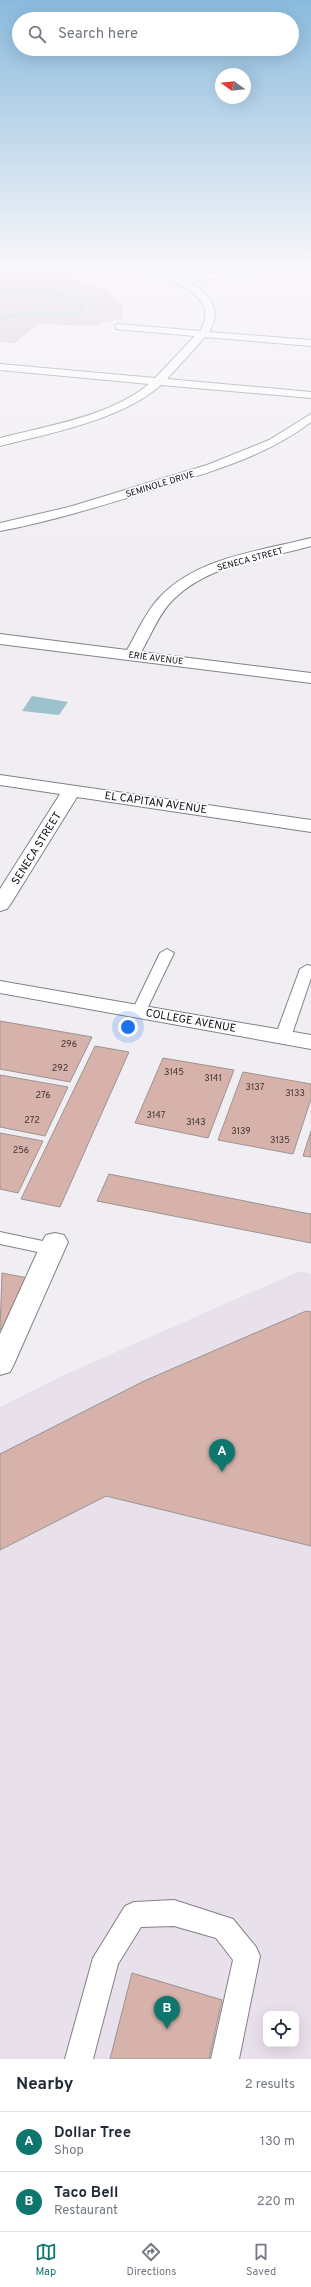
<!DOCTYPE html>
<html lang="en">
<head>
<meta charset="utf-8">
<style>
	body { margin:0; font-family:Overpass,sans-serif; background:#f2f2f3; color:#1f2937 }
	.controls { position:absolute; right:12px; bottom:12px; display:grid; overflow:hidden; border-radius:8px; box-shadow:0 4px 16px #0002 }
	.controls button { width:36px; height:36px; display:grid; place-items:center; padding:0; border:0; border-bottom:1px solid #e0e1e3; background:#fff; color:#1f2937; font:20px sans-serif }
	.compass { position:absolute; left:215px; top:68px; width:36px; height:36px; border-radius:50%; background:#fff; box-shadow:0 4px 16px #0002; rotate:285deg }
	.you { position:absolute; left:128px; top:1027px; width:14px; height:14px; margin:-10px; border:3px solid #fff; border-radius:50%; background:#1a73e8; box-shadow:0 0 0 6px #1a73e833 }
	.badge { display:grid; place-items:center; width:26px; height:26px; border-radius:50%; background:#0f766e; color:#fff; font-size:13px; font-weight:700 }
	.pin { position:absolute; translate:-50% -33px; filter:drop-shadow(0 1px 2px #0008) }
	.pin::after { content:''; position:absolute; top:21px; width:14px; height:12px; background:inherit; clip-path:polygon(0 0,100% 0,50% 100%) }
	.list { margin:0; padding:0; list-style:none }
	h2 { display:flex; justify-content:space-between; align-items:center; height:52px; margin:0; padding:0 16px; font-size:17px }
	h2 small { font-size:13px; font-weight:400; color:#747a83 }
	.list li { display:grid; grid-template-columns:26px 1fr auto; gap:12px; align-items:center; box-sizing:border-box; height:60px; padding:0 16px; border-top:1px solid #e0e1e3 }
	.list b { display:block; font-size:15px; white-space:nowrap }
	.list p { margin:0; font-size:13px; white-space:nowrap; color:#747a83 }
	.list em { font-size:13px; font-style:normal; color:#747a83 }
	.icon { flex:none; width:22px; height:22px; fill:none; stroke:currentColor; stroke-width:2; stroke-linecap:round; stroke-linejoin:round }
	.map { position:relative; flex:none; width:311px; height:2059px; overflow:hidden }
	.search { position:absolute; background:#fff; box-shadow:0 4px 16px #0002; left:12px; right:12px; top:12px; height:44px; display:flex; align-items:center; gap:10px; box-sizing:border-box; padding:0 14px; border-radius:22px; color:#747a83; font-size:15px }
	.sheet { height:172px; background:#fff }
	nav { display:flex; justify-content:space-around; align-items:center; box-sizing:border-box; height:56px; border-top:1px solid #e0e1e3; background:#fff; font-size:11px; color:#747a83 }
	nav a { display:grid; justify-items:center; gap:2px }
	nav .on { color:#0f766e }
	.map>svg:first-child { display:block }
	.built { fill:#e8e0eb; fill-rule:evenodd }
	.green { fill:#cdc1d2 }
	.water { fill:#9cc3cd }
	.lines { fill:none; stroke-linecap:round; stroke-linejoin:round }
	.stream { stroke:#9cc3cd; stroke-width:3.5 }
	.building { fill:#d6b2aa; stroke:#9a9493 }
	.service-casing { stroke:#838084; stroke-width:2 }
	.minor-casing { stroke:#838084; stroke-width:2 }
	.path { stroke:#8c8a8e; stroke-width:1; stroke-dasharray:1 1.5; stroke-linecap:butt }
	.service { fill:#fff; fill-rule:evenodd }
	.minor { fill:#fff; fill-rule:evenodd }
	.labels { text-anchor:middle; stroke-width:3.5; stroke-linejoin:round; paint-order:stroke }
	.far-street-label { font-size:9px; fill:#0d0c0e; stroke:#fefcff }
	.number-label { font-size:9px; fill:#3f3635 }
	.street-label { font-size:11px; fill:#0d0c0e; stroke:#fefcff }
</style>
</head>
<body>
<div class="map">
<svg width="311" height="2059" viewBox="0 0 311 2059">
	<rect width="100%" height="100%" fill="#f1eef3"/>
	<path class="built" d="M300 1271 311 1274V2059H0V1407L66 1374ZM266 2014H296V2044H266Z"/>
	<path class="green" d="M0 270H56L107 290 122 305 124 313 122 320 100 323 94 326 38 324 15 343 0 342Z"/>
	<path class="water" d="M32 696 68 702 59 715 22 711Z"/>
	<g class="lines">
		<path class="stream" d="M0 290C27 289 53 292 79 300L82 311 74 313H32L0 318"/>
	</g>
	<path class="building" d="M0 1021 92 1037 70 1082 0 1069Z
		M95 1046 129 1052 60 1207 21 1199Z
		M163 1058 234 1070 208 1138 135 1123Z
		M243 1072 311 1084V1099L293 1154 218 1140Z
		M0 1075 68 1087 45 1136 0 1127Z
		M311 1131V1157L303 1156Z
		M0 1133 43 1141 18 1193 0 1189Z
		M109 1174 310 1214 311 1213V1243L97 1201Z
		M2 1273 28 1278 4 1330 0 1329Z
		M306 1311 311 1312V1546L106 1496 0 1550V1454L144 1381Z
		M132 1973 222 2000 209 2059H110Z"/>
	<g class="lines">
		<defs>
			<path id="service" d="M167 949 174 953 146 1011 144 1014H134L132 1011 160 953Z
				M307 965 311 966V978L291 1037 288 1040H278L275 1037 300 969Z
				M0 1232 52 1243 58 1244 61 1249 58 1254 52 1255 0 1244Z
				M174 1900 233 1919 256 1947 260 1956 239 2059H211L233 1960 216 1938 174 1926 141 1927 118 1964 93 2059H65L93 1958 125 1906 134 1902Z"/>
			<path id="minor" d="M149 270H161L182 278 233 270H252L248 273 190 282C209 293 223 310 209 332L311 340V346L205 337 167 379 311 392V398L161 385C121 420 51 433 0 446V438C47 426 111 416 149 384L0 370V364L155 378 195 336 116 329V325L119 324 200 331C217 304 190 288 168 279 162 276 152 275 149 270Z
				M311 414V422C265 457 210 472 156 489 104 505 53 521 0 531V523L69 507 207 465 269 440Z
				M311 538V546C262 560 205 564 169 604 157 618 150 637 141 652L311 673V683L0 644V634L127 650C137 633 145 613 159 598 197 557 260 551 311 538Z
				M0 775 311 820V832L77 797 10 905 7 909 0 911V889L60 794 0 785Z
				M0 981 311 1035V1049L0 993Z
				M55 1233 64 1235 68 1242 14 1364 10 1372 0 1375V1334L42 1242 46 1235Z"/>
		</defs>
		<use href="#service" class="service-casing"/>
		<use href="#minor" class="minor-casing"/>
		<path class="path" d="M0 295C20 293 38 294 57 302L60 310 57 316 66 320 102 324"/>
		<use href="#service" class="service"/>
		<use href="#minor" class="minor"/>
	</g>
	<linearGradient id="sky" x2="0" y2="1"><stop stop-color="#89badd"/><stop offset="0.48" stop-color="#f9f7fa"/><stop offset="1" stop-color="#f9f7fa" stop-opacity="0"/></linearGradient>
	<rect width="311" height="558" fill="url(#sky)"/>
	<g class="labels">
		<g class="far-street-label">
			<text transform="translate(160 484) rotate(-17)" y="3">SEMINOLE DRIVE</text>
			<text transform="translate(250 559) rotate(-15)" y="3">SENECA STREET</text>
			<text transform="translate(156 658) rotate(7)" y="3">ERIE AVENUE</text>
		</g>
		<g class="number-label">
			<text x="69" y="1047">296</text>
			<text x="60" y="1071">292</text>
			<text x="174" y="1075">3145</text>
			<text x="213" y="1081">3141</text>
			<text x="255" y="1090">3137</text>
			<text x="295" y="1096">3133</text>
			<text x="43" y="1098">276</text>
			<text x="156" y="1118">3147</text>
			<text x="32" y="1123">272</text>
			<text x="196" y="1125">3143</text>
			<text x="241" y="1134">3139</text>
			<text x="280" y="1143">3135</text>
			<text x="21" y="1153">256</text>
		</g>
		<g class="street-label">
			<text transform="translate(156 802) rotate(8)" y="4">EL CAPITAN AVENUE</text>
			<text transform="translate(36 848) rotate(-58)" y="4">SENECA STREET</text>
			<text transform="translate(191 1020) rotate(10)" y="4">COLLEGE AVENUE</text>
		</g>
	</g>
</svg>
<div class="controls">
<button><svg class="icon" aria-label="locate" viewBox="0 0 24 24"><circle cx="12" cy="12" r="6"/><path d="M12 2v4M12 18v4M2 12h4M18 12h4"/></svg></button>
</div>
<svg class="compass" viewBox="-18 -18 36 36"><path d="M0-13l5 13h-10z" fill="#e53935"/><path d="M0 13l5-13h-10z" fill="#747a83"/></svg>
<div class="you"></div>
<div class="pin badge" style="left:222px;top:1472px">A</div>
<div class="pin badge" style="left:167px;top:2029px">B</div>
<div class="search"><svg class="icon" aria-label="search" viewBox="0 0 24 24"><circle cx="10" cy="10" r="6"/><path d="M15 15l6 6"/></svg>Search here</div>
</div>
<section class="sheet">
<h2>Nearby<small>2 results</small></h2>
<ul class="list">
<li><span class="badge">A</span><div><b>Dollar Tree</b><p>Shop</p></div><em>130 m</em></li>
<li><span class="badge">B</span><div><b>Taco Bell</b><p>Restaurant</p></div><em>220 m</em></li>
</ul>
</section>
<nav>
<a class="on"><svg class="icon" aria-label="map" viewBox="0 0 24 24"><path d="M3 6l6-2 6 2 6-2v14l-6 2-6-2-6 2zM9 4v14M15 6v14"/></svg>Map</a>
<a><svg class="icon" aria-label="directions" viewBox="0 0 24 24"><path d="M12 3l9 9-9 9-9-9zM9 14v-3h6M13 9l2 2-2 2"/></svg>Directions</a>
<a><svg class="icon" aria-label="saved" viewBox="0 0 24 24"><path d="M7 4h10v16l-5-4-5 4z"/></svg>Saved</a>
</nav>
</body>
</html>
